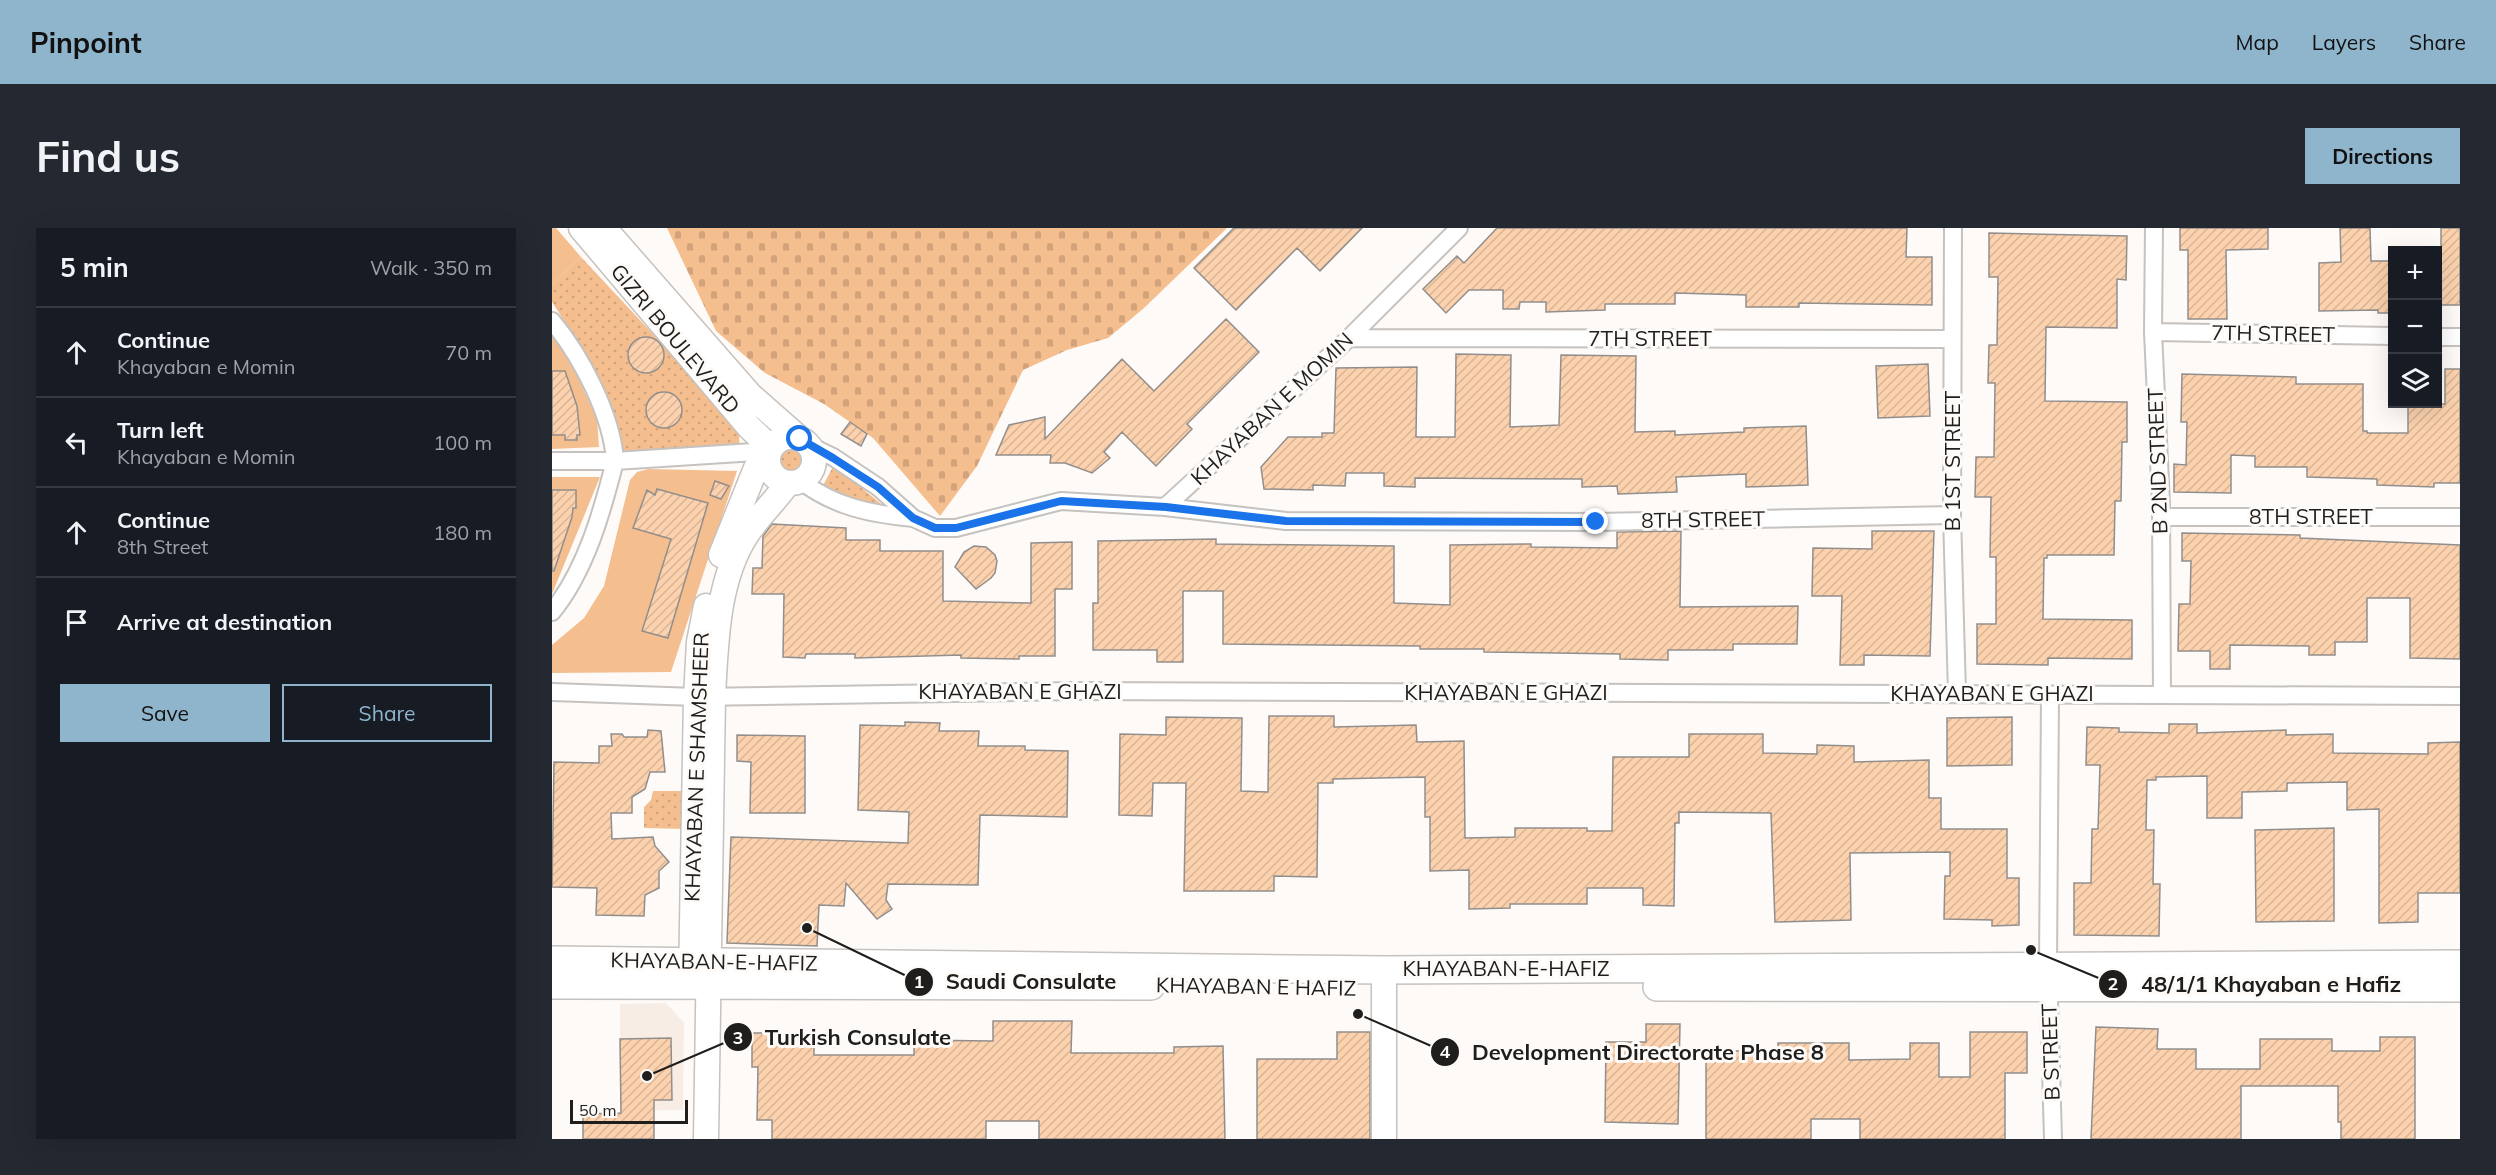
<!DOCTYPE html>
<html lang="en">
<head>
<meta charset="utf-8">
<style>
	body { margin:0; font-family:Mulish,sans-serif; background:#242831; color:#f1f3f6 }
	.controls { position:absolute; right:18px; top:18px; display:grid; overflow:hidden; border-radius:0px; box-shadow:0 6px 24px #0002 }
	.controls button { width:54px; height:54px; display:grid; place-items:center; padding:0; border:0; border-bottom:2px solid #363941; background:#171b24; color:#f1f3f6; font:30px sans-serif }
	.scale { position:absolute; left:18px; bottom:15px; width:118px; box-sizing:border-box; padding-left:6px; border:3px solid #1f1e1d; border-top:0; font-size:16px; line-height:21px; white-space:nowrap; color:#1f1e1d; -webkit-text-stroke:4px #fdfaf7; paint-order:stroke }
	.stop { position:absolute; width:18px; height:18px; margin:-14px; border:4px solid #1a73e8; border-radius:50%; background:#fff }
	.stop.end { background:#1a73e8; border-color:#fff; box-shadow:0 2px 6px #0008 }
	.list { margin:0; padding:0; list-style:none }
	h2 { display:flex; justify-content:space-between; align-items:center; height:78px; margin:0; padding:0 24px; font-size:26px }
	h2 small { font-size:20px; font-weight:400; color:#9ea1a6 }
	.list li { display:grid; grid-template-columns:39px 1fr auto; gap:18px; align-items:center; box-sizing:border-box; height:90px; padding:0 24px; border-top:2px solid #363941 }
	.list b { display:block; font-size:22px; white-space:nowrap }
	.list p { margin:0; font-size:20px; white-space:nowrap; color:#9ea1a6 }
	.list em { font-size:20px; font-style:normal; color:#9ea1a6 }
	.actions { display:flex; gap:12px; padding:18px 24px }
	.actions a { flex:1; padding:14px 0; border:2px solid #8fb5cd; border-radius:0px; text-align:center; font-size:21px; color:#8fb5cd }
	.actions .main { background:#8fb5cd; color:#111 }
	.icon { flex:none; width:33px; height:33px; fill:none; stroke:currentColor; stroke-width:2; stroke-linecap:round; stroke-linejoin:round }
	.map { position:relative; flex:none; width:1908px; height:911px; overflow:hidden; border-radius:0px }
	header { display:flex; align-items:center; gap:36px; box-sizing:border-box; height:84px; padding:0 30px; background:#8fb5cd; color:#111 }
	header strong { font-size:28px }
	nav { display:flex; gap:33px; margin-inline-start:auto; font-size:21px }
	.intro { display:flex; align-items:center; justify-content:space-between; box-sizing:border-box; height:144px; padding:0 36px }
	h1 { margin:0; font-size:42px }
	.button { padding:15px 27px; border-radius:0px; background:#8fb5cd; color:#111; font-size:21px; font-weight:700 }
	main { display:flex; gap:36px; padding:0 36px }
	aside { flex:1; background:#171b24; border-radius:0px; box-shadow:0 6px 24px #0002 }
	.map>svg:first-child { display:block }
	.built { fill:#f7ede5 }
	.grass { fill:url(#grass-dots) }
	.cemetery { fill:url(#cemetery-stones) }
	.garden { fill:#f5be8f }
	.building { fill:url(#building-hatch); stroke:#928e8c; stroke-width:1.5 }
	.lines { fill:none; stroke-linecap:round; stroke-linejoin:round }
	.street-casing { stroke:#c5c2bf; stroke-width:20 }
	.secondary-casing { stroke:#c5c2bf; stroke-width:27 }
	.primary-casing { stroke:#c5c2bf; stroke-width:30 }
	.street { stroke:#fff; stroke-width:16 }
	.secondary { stroke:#fff; stroke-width:24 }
	.primary { stroke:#fff; stroke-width:27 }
	.route { stroke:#1a73e8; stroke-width:8 }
	.labels { text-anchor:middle; stroke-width:6; stroke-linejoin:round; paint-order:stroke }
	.street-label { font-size:21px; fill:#1f1e1d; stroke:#fdfaf7 }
	.leader { fill:none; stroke:#1f1e1d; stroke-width:2 }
	.callout-dot { fill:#1f1e1d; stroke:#fdfaf7; stroke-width:2 }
	.mark-label { font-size:18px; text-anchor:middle; font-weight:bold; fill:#fff }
	.callout-label { font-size:22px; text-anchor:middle; font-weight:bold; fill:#1f1e1d; stroke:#fdfaf7; stroke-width:6; stroke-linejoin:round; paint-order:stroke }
</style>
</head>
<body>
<header>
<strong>Pinpoint</strong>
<nav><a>Map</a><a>Layers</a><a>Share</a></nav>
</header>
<div class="intro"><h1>Find us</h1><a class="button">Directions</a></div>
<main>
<aside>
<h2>5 min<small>Walk · 350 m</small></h2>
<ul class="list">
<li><svg class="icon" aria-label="ahead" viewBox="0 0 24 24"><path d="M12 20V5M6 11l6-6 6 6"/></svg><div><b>Continue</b><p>Khayaban e Momin</p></div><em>70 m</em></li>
<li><svg class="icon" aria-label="left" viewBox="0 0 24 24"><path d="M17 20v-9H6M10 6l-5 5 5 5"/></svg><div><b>Turn left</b><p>Khayaban e Momin</p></div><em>100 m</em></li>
<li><svg class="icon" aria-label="ahead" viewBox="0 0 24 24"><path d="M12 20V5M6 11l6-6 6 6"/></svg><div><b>Continue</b><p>8th Street</p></div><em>180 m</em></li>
<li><svg class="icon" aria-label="arrive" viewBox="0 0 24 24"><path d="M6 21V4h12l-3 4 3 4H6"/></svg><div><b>Arrive at destination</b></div></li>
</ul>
<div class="actions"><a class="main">Save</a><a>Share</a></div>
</aside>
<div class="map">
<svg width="1908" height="911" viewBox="0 0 1908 911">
	<defs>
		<pattern id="grass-dots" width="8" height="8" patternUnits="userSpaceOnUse" patternTransform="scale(1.5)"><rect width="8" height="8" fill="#f5be8f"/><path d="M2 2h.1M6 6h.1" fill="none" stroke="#d2a37b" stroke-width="1.8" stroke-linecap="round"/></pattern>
		<pattern id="cemetery-stones" width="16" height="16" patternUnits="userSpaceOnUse" patternTransform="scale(1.5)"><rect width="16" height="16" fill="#f5be8f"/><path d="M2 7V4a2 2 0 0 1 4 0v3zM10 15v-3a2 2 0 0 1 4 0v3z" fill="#d2a37b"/></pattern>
		<pattern id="building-hatch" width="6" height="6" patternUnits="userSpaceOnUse" patternTransform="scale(1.5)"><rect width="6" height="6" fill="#fcd2ae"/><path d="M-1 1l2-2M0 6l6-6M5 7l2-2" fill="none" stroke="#d8b495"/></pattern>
	</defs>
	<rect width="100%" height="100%" fill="#fdfaf7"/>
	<path class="built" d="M114 775 132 795 131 882 68 883V776Z"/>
	<path class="grass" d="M29 29 186 197 188 221 69 226 64 200 35 128 0 74V56Z
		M227 233a14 14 0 1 1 28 0a14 14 0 1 1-28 0Z
		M282 237 334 280 268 263Z
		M101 563H133L132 601 92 600V579L99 572Z"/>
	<path class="cemetery" d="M115 0H675L591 81 556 110 515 122 471 142 425 238 388 288 321 210 272 176 213 145 164 103Z"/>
	<path class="garden" d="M0 0H4L29 29 0 56Z
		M0 106 16 128 45 191 47 219 0 221Z
		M96 241 185 243 119 444 0 445V417L32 390 52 358 78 252 85 244Z
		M0 249H48L0 366Z"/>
	<path class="building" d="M682 0H810L768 43 745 20 684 82 642 40Z
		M945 0H1355L1354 29H1380V77L1247 75V79H1194V67L1123 65V76H1053V82L994 84V74H968L967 81H951V62H917L894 85 871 61 905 28 912 35Z
		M1628 0H1716V21L1674 22 1675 91H1636V22H1628Z
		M1788 0H1818L1819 33H1840V85H1826V82L1767 83V35L1789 34Z
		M1889 0H1908V77H1889Z
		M1437 5 1575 8 1574 52 1565 51V100L1494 99 1493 173 1575 174V214H1570L1569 273H1563L1562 327H1495V330H1492L1491 391 1580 392V431L1496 430V437L1425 436V396H1444V329H1438L1439 269H1423L1424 229H1442L1443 155H1436L1437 117H1445L1446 49H1437Z
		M674 91 707 124 635 196 640 201 604 238 570 204 552 224 558 230 540 245 513 235H498L499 227H444L457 197 493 189V211L570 131 602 163Z
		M76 127a18 18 0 1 1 36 0a18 18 0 1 1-36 0Z
		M904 126 959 127 958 199 1007 197 1009 127 1084 128 1083 204 1123 203V207L1192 204V200L1254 198 1256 257 1194 259V246L1124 249 1125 264 1066 266 1065 258 1030 259V251L863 250V259L832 258V245H794L793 258 761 257V262L712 261 709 239 736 209H770V205H782L784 140 865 139 864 209H903Z
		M1376 136 1378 188 1326 190 1324 138Z
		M1893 141H1908V255H1882V259L1825 257V251L1755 249V239H1703V228L1679 227V265L1622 264V236L1634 237 1635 194H1629L1630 146 1744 149V156H1811V203H1815V205H1856V176H1893Z
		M0 143H13L25 178 28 207H25V212H13V207H0Z
		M94 182a18 18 0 1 1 36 0a18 18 0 1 1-36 0Z
		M298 194 315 206 309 218 289 206Z
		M163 253 177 258 169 271 158 267Z
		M105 261 156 275 116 410 90 403 119 311 81 300 95 262 103 267Z
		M0 262H24V280H21L20 289 2 343H0Z
		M220 296 294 300V312H328V323H391V373L479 375V315L520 314V361H503V428H467V431L409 430V427L303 430V426H254L253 430 231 429 232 366H200L201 340H210L211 308Z
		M1129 303 1128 379 1246 378 1245 416H1181V422H1116V432L1068 431V426L932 424V421H868V418L671 416V363H631V434H605V422H541V375H546V313L664 311V316L842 318V375L898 377V317L979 316V319L1065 320V304Z
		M1320 303H1382L1378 428 1312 427V437H1288L1290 368H1260L1261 320 1320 321Z
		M1630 305 1748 307V310L1908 317V431L1858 430V370H1815V414H1783V427H1757V418L1678 417V441H1658V423H1626L1627 376H1638L1639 333H1630Z
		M422 318 434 319 443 327 445 333 443 345 439 350 424 361 403 339 412 324Z
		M717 488H782V499L864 497 865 514 912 513 913 610 963 609V600H1035V603H1060L1061 529H1137V506H1211V525L1265 526V517L1302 518V534L1377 532V570H1389V601H1455V650H1467V697L1440 698V692L1392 691 1393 648H1398V624L1298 625 1299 692 1223 694 1219 585 1127 584V595H1123L1122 678 1091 677V660H1035V676H958V680L917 681V642L878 643V589H873V549L781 551V555H766L765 649 722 648V663H632L634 555H601L600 588 567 587 568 506 614 507V489L690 490 689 563 716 564Z
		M1460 489V537L1395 538V490Z
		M353 494 388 495 387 503H427L426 518H473V522L516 523 515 589 428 587 426 657 336 656 334 672 340 681 325 691 294 655 292 678 267 677 265 718 175 715 179 609 356 615 357 584 306 582 308 497 353 498Z
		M1617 496H1645V505L1734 502V507L1781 506V525L1876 526V515L1908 514V665H1866V694L1827 695V581L1795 582V554L1735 555V563L1690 564V590H1655V548L1604 549V552H1595L1594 602H1602L1601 656H1608L1607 708 1522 707V655H1539L1540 601H1546L1548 537H1534L1535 499 1567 500V504L1617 505Z
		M96 502 109 503 113 544H98L93 561 80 569V585H59L60 611 101 609 103 618 117 634 107 643V660L93 667 92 688 44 687 45 660 0 659 2 534 47 535V518H60L59 506H70L72 509H95Z
		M185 507 253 508V585H198L199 534 185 533Z
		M1782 600V693L1704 694 1703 602Z
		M441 793H520L519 825H622V819L671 818 673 911H487V893H434V911H220V892H205L206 839H200V805H262V827H362V812L441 813Z
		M1094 796H1128L1126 896 1053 894 1054 814H1094Z
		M1544 799 1606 801 1605 821H1644V841H1708V811H1780V823H1828V809H1863V911H1789V894H1786V858H1689V911H1539Z
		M785 804H818V911H705V831H785Z
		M1418 804H1475V845H1453V911H1308V891H1259V911H1154V823H1226V815H1297V832L1358 831V815H1387V849H1418Z
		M119 810 120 872H102V911H31V886L69 885 68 811Z"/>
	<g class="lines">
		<defs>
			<path id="street" d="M1401 0 1400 287 1405 466
				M1602 0 1601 104 1609 276 1610 466
				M0 93C29 128 60 187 63 233 50 284 34 342 0 384
				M1601 104 1840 108
				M1886 109H1908
				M797 110 1400 111
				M256 217 281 229 326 259 361 290 383 300H404L509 273 613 279 734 293 1044 294 1400 287
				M0 233H63L218 223
				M249 253C283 279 319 286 361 290
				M613 279 797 110 907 0
				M1609 289H1908
				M0 464 144 469 524 463 1908 468
				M1498 467 1496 737 1501 911"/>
			<path id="secondary" d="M29 0 197 199 219 220
				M52 0 198 167 248 211
				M216 232a23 23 0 1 1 46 0a23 23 0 1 1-46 0Z
				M169 327 204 240 209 232 216 226
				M832 742V911
				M139 753 144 469 147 414 154 378
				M154 911 161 468C164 414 165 352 195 306 207 288 224 272 236 255"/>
			<path id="primary" d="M0 732 832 742 1908 736
				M0 757 599 758
				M1105 759 1908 760"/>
		</defs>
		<use href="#street" class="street-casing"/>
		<use href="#secondary" class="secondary-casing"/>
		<use href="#primary" class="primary-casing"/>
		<use href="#street" class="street"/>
		<use href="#secondary" class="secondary"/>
		<use href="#primary" class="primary"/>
	</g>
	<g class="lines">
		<path class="route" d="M248 211 281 230 326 259 361 290 383 300H404L509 273 614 279 734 293 1044 294"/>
	</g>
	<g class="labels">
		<g class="street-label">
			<text transform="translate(1721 106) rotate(1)" y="7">7TH STREET</text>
			<text transform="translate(123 111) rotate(50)" y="7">GIZRI BOULEVARD</text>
			<text x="1098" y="118">7TH STREET</text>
			<text transform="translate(720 181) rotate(-43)" y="7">KHAYABAN E MOMIN</text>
			<text transform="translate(1401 233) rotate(-90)" y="7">B 1ST STREET</text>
			<text transform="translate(1606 233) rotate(-92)" y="7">B 2ND STREET</text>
			<text x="1759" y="296">8TH STREET</text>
			<text transform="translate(1151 292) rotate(-1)" y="7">8TH STREET</text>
			<text x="468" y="471">KHAYABAN E GHAZI</text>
			<text x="954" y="472">KHAYABAN E GHAZI</text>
			<text x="1440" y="473">KHAYABAN E GHAZI</text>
			<text transform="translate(145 539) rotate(-88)" y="7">KHAYABAN E SHAMSHEER</text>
			<text transform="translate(162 734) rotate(1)" y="7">KHAYABAN-E-HAFIZ</text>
			<text x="954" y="748">KHAYABAN-E-HAFIZ</text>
			<text transform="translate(704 759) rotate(1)" y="7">KHAYABAN E HAFIZ</text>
			<text transform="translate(1499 824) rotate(-92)" y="7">B STREET</text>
		</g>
	</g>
	<path class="leader" d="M255 700L367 754M1479 722L1561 756M95 848L186 809M806 786L893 824"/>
	<g class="callout-dot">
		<circle cx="255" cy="700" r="6"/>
		<circle cx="1479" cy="722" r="6"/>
		<circle cx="95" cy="848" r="6"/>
		<circle cx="806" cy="786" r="6"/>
		<circle cx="367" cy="754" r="15"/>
		<circle cx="1561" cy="756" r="15"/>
		<circle cx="186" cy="809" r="15"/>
		<circle cx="893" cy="824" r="15"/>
	</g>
	<g class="mark-label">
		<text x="367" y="760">1</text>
		<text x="1561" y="762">2</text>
		<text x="186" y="816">3</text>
		<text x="893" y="830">4</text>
	</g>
	<g class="callout-label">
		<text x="479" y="761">Saudi Consulate</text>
		<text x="1719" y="764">48/1/1 Khayaban e Hafiz</text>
		<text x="306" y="817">Turkish Consulate</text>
		<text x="1096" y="832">Development Directorate Phase 8</text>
	</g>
</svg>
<div class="controls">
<button>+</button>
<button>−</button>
<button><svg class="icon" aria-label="layers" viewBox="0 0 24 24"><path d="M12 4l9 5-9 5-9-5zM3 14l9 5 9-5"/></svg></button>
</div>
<div class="scale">50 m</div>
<div class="stop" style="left:248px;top:211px"></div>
<div class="stop end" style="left:1044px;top:294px"></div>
</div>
</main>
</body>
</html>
